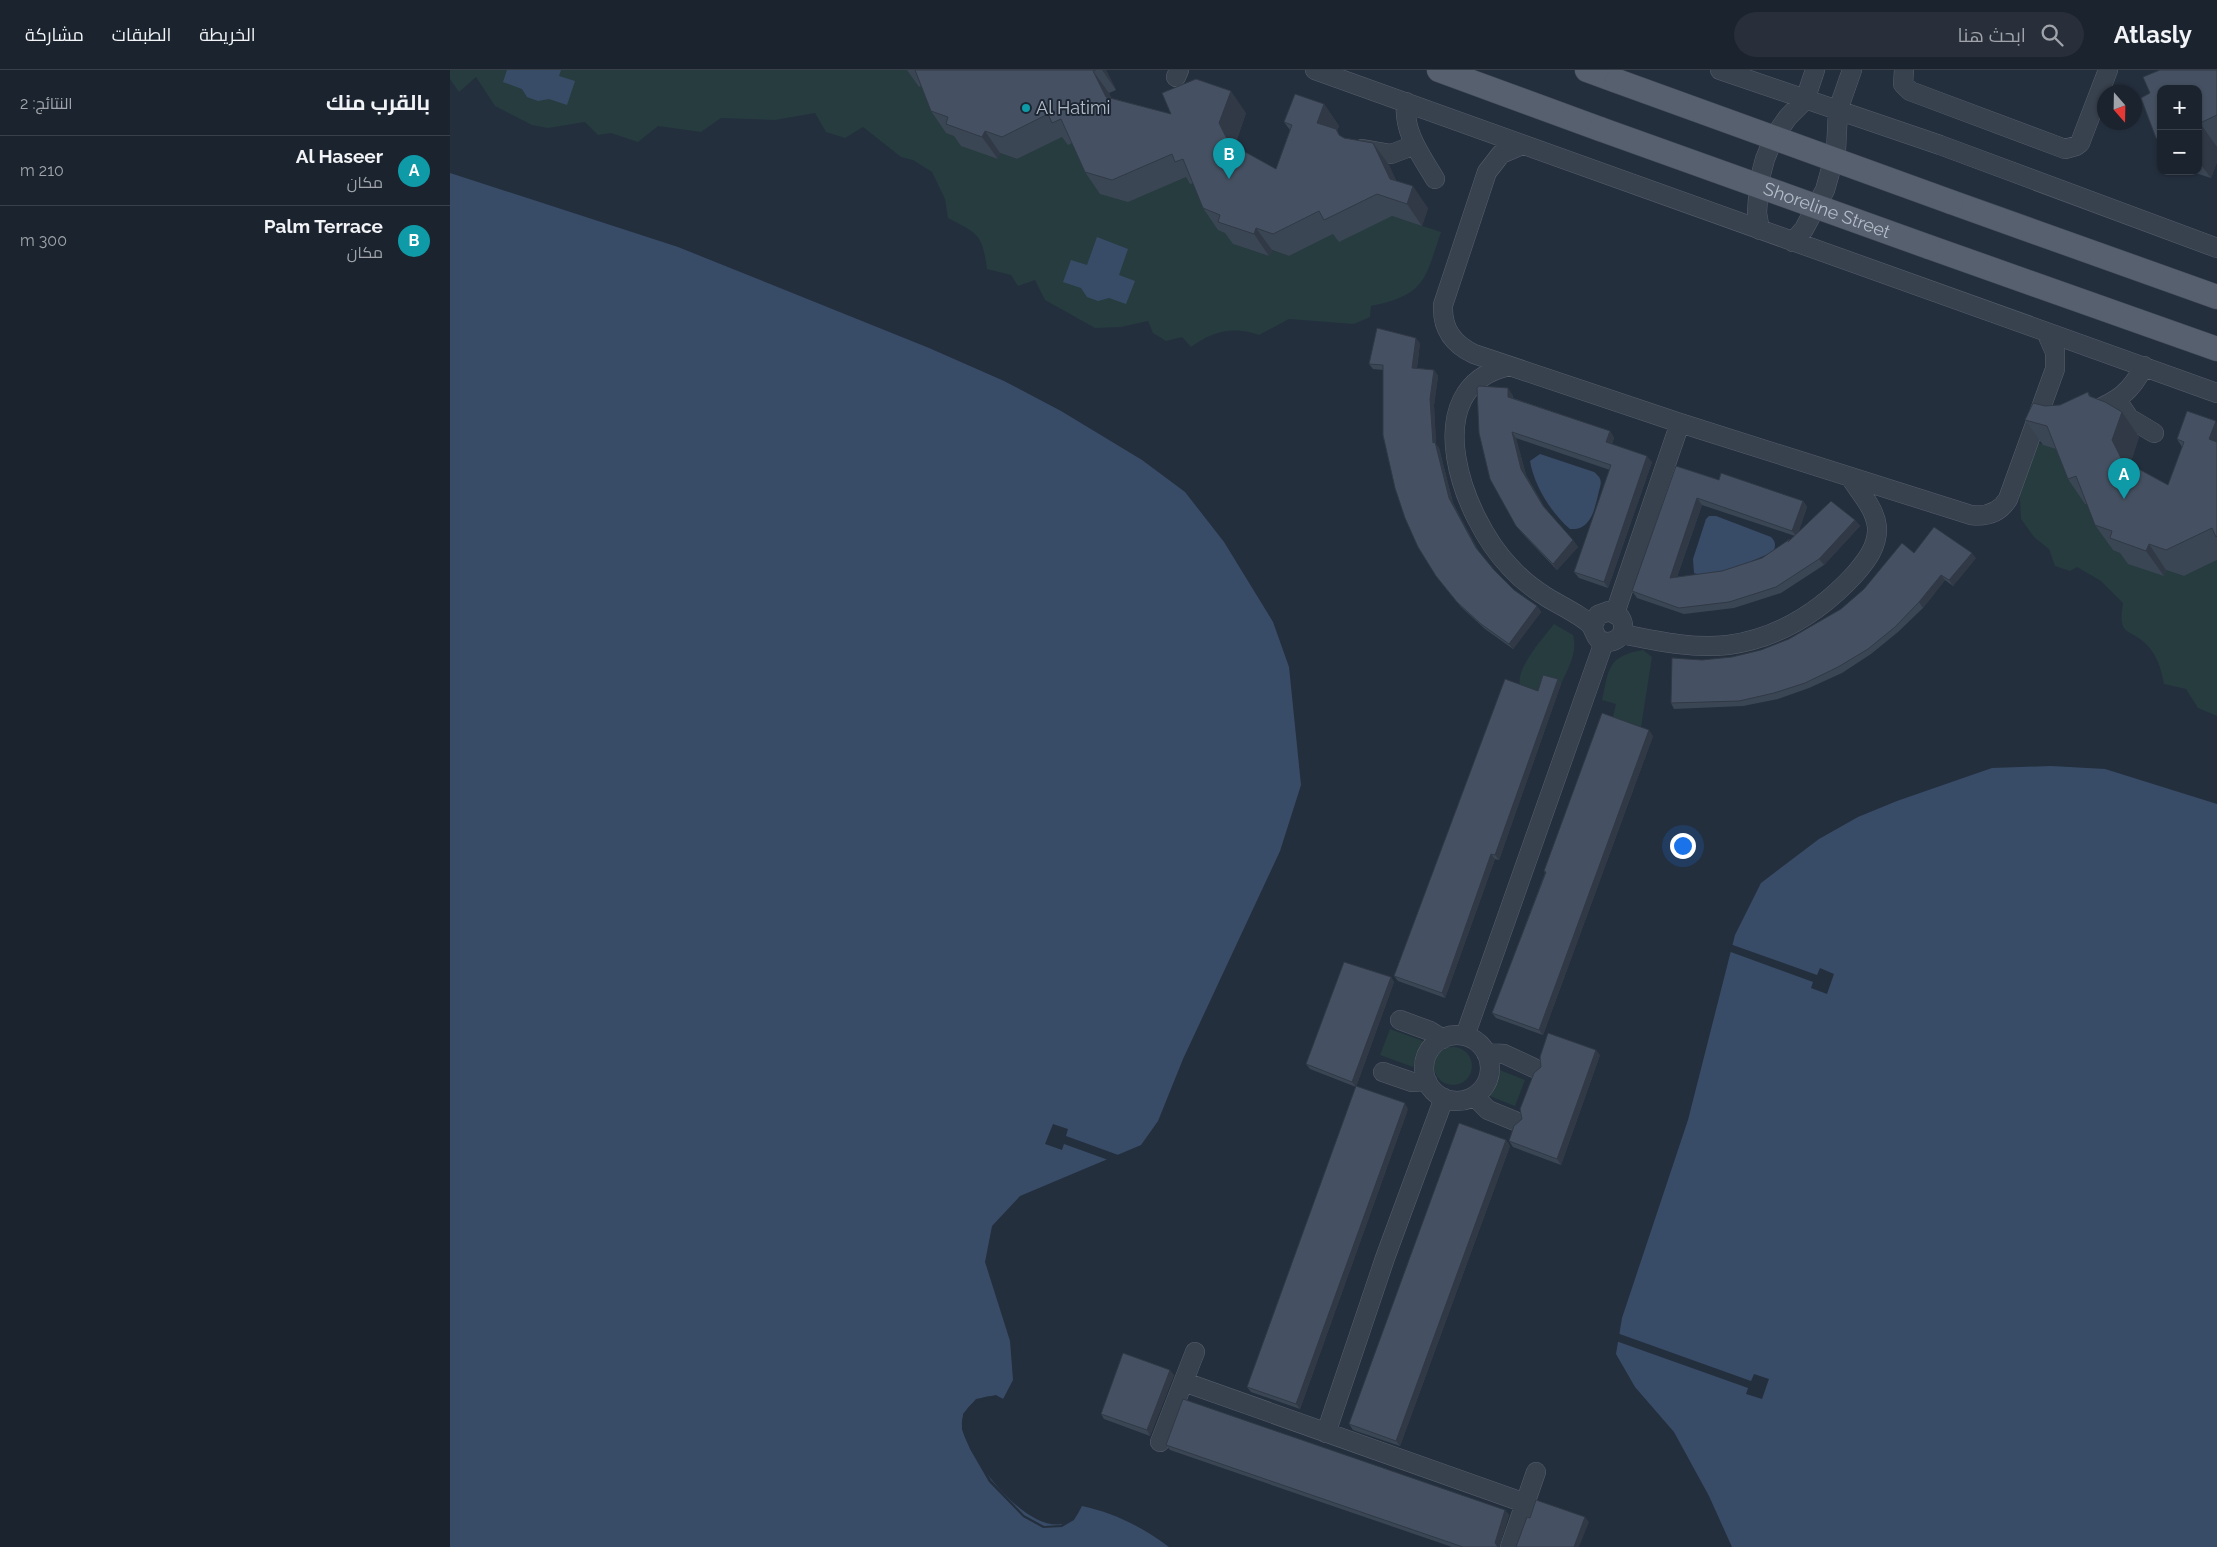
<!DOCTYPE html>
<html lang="ar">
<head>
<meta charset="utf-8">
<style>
	body { margin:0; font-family:Raleway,Cairo,sans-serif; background:#282f3a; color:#f1f3f6; direction:rtl }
	.controls { position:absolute; right:15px; top:15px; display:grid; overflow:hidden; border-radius:10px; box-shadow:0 1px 4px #0004 }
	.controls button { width:45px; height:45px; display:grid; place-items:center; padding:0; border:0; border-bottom:1px solid #39404a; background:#1b232e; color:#f1f3f6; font:25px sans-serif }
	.compass { position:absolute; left:1647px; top:15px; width:45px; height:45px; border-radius:50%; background:#1b232e; box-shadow:0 1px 4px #0004; rotate:160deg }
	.you { position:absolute; left:1232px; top:775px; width:18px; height:18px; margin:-12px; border:4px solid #fff; border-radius:50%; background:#1a73e8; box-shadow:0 0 0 8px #1a73e833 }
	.badge { display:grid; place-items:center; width:32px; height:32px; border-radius:50%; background:#8c9099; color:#fff; font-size:16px; font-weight:700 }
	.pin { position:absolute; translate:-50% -41px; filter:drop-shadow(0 1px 2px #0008) }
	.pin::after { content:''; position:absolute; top:26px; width:18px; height:15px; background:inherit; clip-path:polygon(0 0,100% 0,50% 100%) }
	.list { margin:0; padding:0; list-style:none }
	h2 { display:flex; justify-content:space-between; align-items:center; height:65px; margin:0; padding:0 20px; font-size:21px }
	h2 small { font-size:16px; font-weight:400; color:#a0a4aa }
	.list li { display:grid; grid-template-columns:32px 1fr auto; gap:15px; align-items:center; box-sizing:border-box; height:70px; padding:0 20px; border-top:1px solid #39404a }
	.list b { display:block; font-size:19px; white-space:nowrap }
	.list p { margin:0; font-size:16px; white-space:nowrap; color:#a0a4aa }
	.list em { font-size:16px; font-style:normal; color:#a0a4aa }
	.icon { flex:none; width:28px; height:28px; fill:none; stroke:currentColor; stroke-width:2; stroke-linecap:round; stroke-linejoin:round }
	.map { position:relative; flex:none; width:1767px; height:1477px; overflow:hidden; direction:ltr }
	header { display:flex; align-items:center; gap:30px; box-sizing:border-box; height:70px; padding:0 25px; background:#1b232e; border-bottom:1px solid #39404a }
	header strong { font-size:24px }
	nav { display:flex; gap:28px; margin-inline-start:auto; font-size:18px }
	.search { width:350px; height:45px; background:#282f3a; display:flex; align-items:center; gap:12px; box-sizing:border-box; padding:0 18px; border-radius:28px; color:#a0a4aa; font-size:19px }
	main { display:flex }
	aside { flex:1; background:#1b232e }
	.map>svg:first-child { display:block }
	.green { fill:#263c3f }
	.water { fill:#394c67 }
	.pier { fill:#242f3e }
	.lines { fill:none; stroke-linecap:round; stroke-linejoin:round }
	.minor-casing { stroke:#565f6c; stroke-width:20 }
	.major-casing { stroke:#414a57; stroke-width:25 }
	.minor { stroke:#38414e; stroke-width:19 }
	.major { stroke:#56606e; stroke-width:24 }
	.major-bridge-casing { stroke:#414a57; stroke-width:25; stroke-linecap:butt }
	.major-bridge { stroke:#56606e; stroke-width:24 }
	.wall { fill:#3b4654; fill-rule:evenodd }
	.shaded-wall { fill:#303945 }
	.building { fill:#455162; stroke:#303945 }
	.culture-dot { fill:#0f9aa8; stroke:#1d2633; stroke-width:2 }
	.labels { text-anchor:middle; stroke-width:4; stroke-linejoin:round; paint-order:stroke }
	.poi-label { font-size:18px; fill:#b4bcc9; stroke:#1d2633; text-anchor:start }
	.street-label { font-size:18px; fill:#b4bcc9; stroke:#1d2633 }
</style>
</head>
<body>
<header>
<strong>Atlasly</strong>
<div class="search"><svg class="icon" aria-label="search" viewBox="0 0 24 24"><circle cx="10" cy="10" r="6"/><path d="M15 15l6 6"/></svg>ابحث هنا</div>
<nav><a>الخريطة</a><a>الطبقات</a><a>مشاركة</a></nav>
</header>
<main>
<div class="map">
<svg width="1767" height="1477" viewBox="0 0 1767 1477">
	<rect width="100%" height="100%" fill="#242f3e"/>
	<path class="green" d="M0 0H462L477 14 514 69 548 89 550 83 567 89 613 66 738 106 749 111 785 167 783 174 819 186 821 180 839 186 885 163 942 146 991 162C975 209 976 225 921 236L920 247 904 254 839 249 809 265C783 256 763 261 741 277L732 267 716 271 703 263 698 251 671 257 645 258 595 230 585 210 568 216 561 205 537 199C532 164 529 164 498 148L495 129 482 102 463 90 451 87 413 57 395 68 376 62 365 43 325 50 271 48 251 62 208 56 188 72 161 63 148 65 135 52 98 58 82 55 45 36 26 7 9 22 0 9Z
		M1583 371 1615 382 1643 431 1716 500 1734 506 1767 490V646L1748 638 1736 619 1714 614C1711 599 1708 587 1697 575 1680 557 1667 568 1673 533L1651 511 1627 497 1620 501 1605 496 1599 479 1584 467 1571 449 1569 415Z
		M1104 554 1123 565C1128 582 1118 599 1111 614L1093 623 1070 615C1066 598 1093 568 1104 554Z
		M1193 580 1202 587 1191 657 1163 647 1166 634 1152 630C1159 599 1157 586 1193 580Z
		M940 959 973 971 963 997 930 985Z
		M984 996a19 19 0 1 1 38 0a19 19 0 1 1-38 0Z
		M1042 997 1075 1010 1065 1036 1032 1023Z"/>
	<path class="water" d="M57 0H111L109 6 125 11 117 35 99 29 88 31 77 27 72 19 53 12Z
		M0 103 228 177 479 278 554 311 611 341 692 390 735 422 774 472 823 552 839 597 851 715 830 781 733 989 708 1051 691 1075 570 1126 542 1156 535 1192 560 1271 563 1310 553 1329C533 1319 506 1339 513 1362 522 1392 586 1477 624 1449 627 1446 630 1440 632 1436 665 1443 692 1457 719 1477H0Z
		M647 167 678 179 669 205 685 211 676 234 659 228 648 231 637 227 631 218 613 212 621 190 637 195Z
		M1090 384 1144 402C1150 407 1152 410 1150 417 1145 435 1143 461 1120 459 1101 443 1084 415 1080 391Z
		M1259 446H1266L1321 467C1326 472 1326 476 1323 482L1283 499 1250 505 1244 503 1243 489 1256 449Z
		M1601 696 1655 699 1767 734V1477H1282L1259 1426 1224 1362 1185 1317 1166 1284 1172 1248 1238 1050 1285 865 1311 813 1369 769 1408 747 1447 731 1542 698Z"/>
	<path class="pier" d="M1280 874 1367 905 1370 898 1384 904 1377 924 1361 918 1363 912 1278 881Z
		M603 1054 618 1059 616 1066 671 1086 661 1091 614 1074 612 1080 595 1074Z
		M1167 1263 1301 1311 1304 1304 1319 1309 1312 1329 1296 1324 1298 1318 1166 1271Z
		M546 1325 553 1329 551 1331 546 1328 527 1332 516 1345 515 1359 522 1378 541 1410 574 1445 594 1456 611 1455 622 1448 632 1434 624 1450 612 1457 593 1458 573 1447 539 1412 520 1379 512 1359 513 1344 526 1329Z"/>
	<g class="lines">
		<defs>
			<path id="minor" d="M865 0 1767 323
				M1270 0 1490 75 1767 178
				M1454 0 1453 14 1460 21 1615 79 1626 76 1630 73 1658 0
				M726 7 729 0
				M956 32C953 62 970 84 985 109
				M1072 75 1051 84 1037 102 993 235C992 259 1003 274 1024 284L1230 353 1521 445C1537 447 1550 442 1558 429L1605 299V282L1596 262
				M912 79 941 84 965 75
				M1310 160 1307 143 1309 112 1315 89 1324 67 1338 47 1355 30 1365 0
				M1343 172 1354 159 1375 120 1386 81 1388 40 1402 0
				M1059 296C963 318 1014 450 1060 497 1070 508 1082 518 1095 526 1105 533 1136 547 1142 557 1145 562 1145 566 1149 570 1165 577 1180 563 1170 547L1159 541 1148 545 1142 557
				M1667 330 1679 348 1704 363
				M1636 345C1665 331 1679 326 1694 296
				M1165 543 1230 353
				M1172 564C1207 571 1242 579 1278 575 1329 568 1371 541 1405 504 1417 490 1428 476 1427 457 1425 438 1410 423 1400 407
				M950 950 980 961 993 969
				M974 998a33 33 0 1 1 66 0a33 33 0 1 1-66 0Z
				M1015 966 1154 572
				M1036 983 1054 984 1084 998
				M933 1002 962 1012 977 1011
				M1024 1026 1038 1040 1065 1051
				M734 1312 1075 1433
				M876 1363 935 1188 994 1028
				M710 1372 745 1282
				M1060 1477 1086 1402"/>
			<path id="major" d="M989 0 1150 59
				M1137 0 1167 11
				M1501 132 1767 227
				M1479 177 1767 279"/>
		</defs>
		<use href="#minor" class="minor-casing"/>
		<use href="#major" class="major-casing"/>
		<use href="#minor" class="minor"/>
		<use href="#major" class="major"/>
		<defs>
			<g id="major-bridge">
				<path d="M1167 11 1501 132"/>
				<path id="s1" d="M1150 59 1479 177"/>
			</g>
		</defs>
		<use href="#major-bridge" class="major-bridge-casing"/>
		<use href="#major-bridge" class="major-bridge"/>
	</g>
	<path class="wall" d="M457 0H656L666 20 659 23 661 28 721 44 796 43 785 75V77L826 99 840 60 834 52 874 34 889 56 887 61 890 66 939 95 946 111 978 138 972 156 942 146 889 172 883 164 839 186 822 180 819 186 783 174 775 163 768 160 753 138 743 113 740 114 736 107 678 132 650 124 635 102 622 73 618 75 612 67 567 89 550 83 548 89 511 76 504 66 496 63 481 41 471 16 469 17Z
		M1710 0H1767V92L1761 108 1739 101H1748V19H1711V74L1706 68 1691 28 1700 23 1693 7Z
		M970 273 967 298 984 300 988 306 984 335 986 374 989 378 1003 433 1028 481 1044 500 1064 520 1087 536 1091 542 1063 579 1035 559 1011 537 986 506 933 300 923 299 919 294Z
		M1638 322 1641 327 1672 342 1689 367 1680 394 1718 415 1732 377 1727 369 1767 353V490L1734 506 1716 500 1714 506 1678 494 1670 483 1663 480 1645 455 1637 434H1635L1618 409 1606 379 1593 375 1575 350 1595 336 1610 335Z
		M1062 324 1063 328 1160 361 1164 368 1162 374 1202 392 1158 518 1129 508 1124 502 1160 400 1066 368 1076 405 1095 438 1123 470 1128 477 1107 500 1071 462 1066 456 1029 363Z
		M1226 396 1269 410 1353 431 1357 437 1348 463 1405 450 1410 456 1374 495 1331 523 1284 538 1234 544 1187 528 1182 521ZM1252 435 1345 466 1341 470 1340 469 1312 488 1272 501 1227 507Z
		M1464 483 1526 488 1503 516 1495 510 1473 538 1448 562 1421 584 1392 603 1359 618 1328 629 1293 636 1224 639 1221 633 1252 590 1282 587 1311 580 1339 569 1391 539Z
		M1108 609 1111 614 1049 790 1045 789 995 928 948 911 944 906 1088 621Z
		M1203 666 1093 965 1046 948 1042 943 1095 803 1094 801Z
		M941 907 944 912 906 1017 860 999 856 994Z
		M1150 985 1111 1095 1063 1077 1059 1071Z
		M958 1039 850 1339 801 1322 797 1317Z
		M1056 1070 1060 1076 950 1376 903 1360 899 1354Z
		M724 1305 700 1366 654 1349 651 1344Z
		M716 1375 1055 1440 1059 1445 1049 1477H1002L720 1380Z"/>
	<path class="shaded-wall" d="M652 0H656L666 20Z
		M643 1 659 23 671 49 656 27Z
		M781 21 796 43 785 75 795 95 779 73 769 53Z
		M874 34 889 56 887 61 901 81 867 53Z
		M1750 53 1767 77V92L1761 108 1748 91V58Z
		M535 61 550 83 548 89 532 67Z
		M923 73 939 95 956 131 940 109Z
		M963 116 978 138 972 156 957 134Z
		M806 158 822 180 819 186 804 164Z
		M966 268 970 273 966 303 962 298Z
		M984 300 988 306 984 335 986 374 989 378 1003 433 1030 483 1026 478 999 428 983 373 980 329Z
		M1058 318 1062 324 1063 333 1058 327Z
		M1672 342 1689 367 1680 395 1672 390 1662 370Z
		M1766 351 1767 353V381L1759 369Z
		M1160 361 1164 368 1160 378 1156 372Z
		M1062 362 1066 368 1076 405 1097 442 1071 399Z
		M1197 386 1202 392 1158 518 1154 512Z
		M1247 428 1252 435 1224 515 1220 508Z
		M1353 431 1357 437 1347 467 1342 461Z
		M1405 450 1410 456 1374 495 1369 489Z
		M1123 470 1128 477 1107 500 1103 494Z
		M1699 474 1716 500 1714 506 1696 481Z
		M1522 483 1526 488 1503 516 1499 510Z
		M1491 505 1495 510 1473 538 1469 532Z
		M1087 536 1091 542 1063 579 1059 574Z
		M1108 609 1111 614 1049 790 1045 785Z
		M1199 660 1203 666 1093 965 1089 960Z
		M1041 784 1045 789 995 928 992 923Z
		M941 907 944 912 906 1017 902 1012Z
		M1146 980 1150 985 1111 1095 1107 1089Z
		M955 1033 958 1039 850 1339 846 1334Z
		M1056 1070 1060 1076 950 1376 946 1371Z
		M720 1300 724 1305 700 1366 697 1360Z
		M1055 1440 1059 1445 1049 1477H1048L1045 1473Z
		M1135 1447 1139 1452 1129 1477H1124Z"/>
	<path class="building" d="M465 0H646L643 1 656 27 721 44 712 23 746 9 781 21 769 53 779 73 826 99 842 55 834 52 845 24 874 34 867 53 886 59 889 65 894 68 923 73 940 109 963 116 957 134 927 124 874 150 869 141 823 164 806 158 804 164 768 152 770 145 753 138 733 89 725 92 722 84 662 110 635 102 611 49 602 53 598 44 552 67 535 61 532 67 496 54 498 47 481 41Z
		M1710 0H1767V45L1750 53 1748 58V19H1711V69L1706 68 1691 28 1700 23 1693 7Z
		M927 258 966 268 962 298 984 300 980 329 983 373 985 372 999 428 1026 478 1044 500 1064 520 1087 536 1059 574 1031 554 1007 532 986 506 968 477 955 448 945 418 933 365V295L919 294Z
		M1029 316 1058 318V327L1160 361 1156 372 1197 386 1154 512 1124 502 1161 395 1062 362 1071 399 1093 436 1123 470 1103 494 1066 456 1040 409 1029 363 1027 318Z
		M1638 322 1639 326 1655 332 1672 342 1662 370 1672 390 1718 415 1734 372 1727 369 1737 341 1766 351 1759 369 1767 372V466L1766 467 1762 458 1716 480 1699 474 1696 481 1660 468 1662 461 1645 455 1626 406 1618 409 1597 356 1575 350 1583 333 1595 336 1610 335Z
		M1226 396 1269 410 1271 403 1353 431 1342 461 1247 428 1220 508 1272 501 1312 488 1340 469 1338 472 1381 431 1405 450 1369 489 1326 517 1279 532 1229 538 1182 521Z
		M1484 457 1522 483 1499 510 1491 505 1469 532 1445 557 1418 579 1388 597 1355 613 1324 623 1289 631 1221 633 1222 588 1252 590 1282 587 1311 580 1339 569 1391 539 1414 519 1452 473 1464 483Z
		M1093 605 1108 609 1045 785 1041 784 992 923 944 906 1055 609 1088 621Z
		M1152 643 1199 660 1089 960 1042 943 1096 802 1094 801Z
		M894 892 941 907 902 1012 856 994Z
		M1098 963 1146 980 1107 1089 1059 1071 1064 1056 1072 1049 1070 1039 1084 1003 1091 997 1090 987Z
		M906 1016 955 1033 846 1334 797 1317Z
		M1009 1053 1056 1070 946 1371 899 1354Z
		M673 1283 720 1300 697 1360 651 1344Z
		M733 1329 1055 1440 1045 1473 1048 1477H1013L716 1375Z
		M1086 1430 1135 1447 1124 1477H1066L1077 1447 1080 1448Z"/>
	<circle class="culture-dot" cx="576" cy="38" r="5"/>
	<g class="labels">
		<g class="poi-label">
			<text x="586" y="44">Al Hatimi</text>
		</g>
		<g class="street-label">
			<text dy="6" stroke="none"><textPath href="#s1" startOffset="241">Shoreline Street</textPath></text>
		</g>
	</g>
</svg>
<div class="controls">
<button>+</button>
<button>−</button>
</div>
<svg class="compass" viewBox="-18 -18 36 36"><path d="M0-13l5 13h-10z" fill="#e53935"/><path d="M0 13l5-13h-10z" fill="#a0a4aa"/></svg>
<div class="you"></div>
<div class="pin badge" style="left:1674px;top:429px;background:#0f9aa8">A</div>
<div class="pin badge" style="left:779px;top:109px;background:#0f9aa8">B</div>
</div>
<aside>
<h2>بالقرب منك<small>النتائج: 2</small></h2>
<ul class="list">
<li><span class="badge" style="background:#0f9aa8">A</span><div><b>Al Haseer</b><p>مكان</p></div><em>210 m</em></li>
<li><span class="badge" style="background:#0f9aa8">B</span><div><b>Palm Terrace</b><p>مكان</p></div><em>300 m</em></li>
</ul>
</aside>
</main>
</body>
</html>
